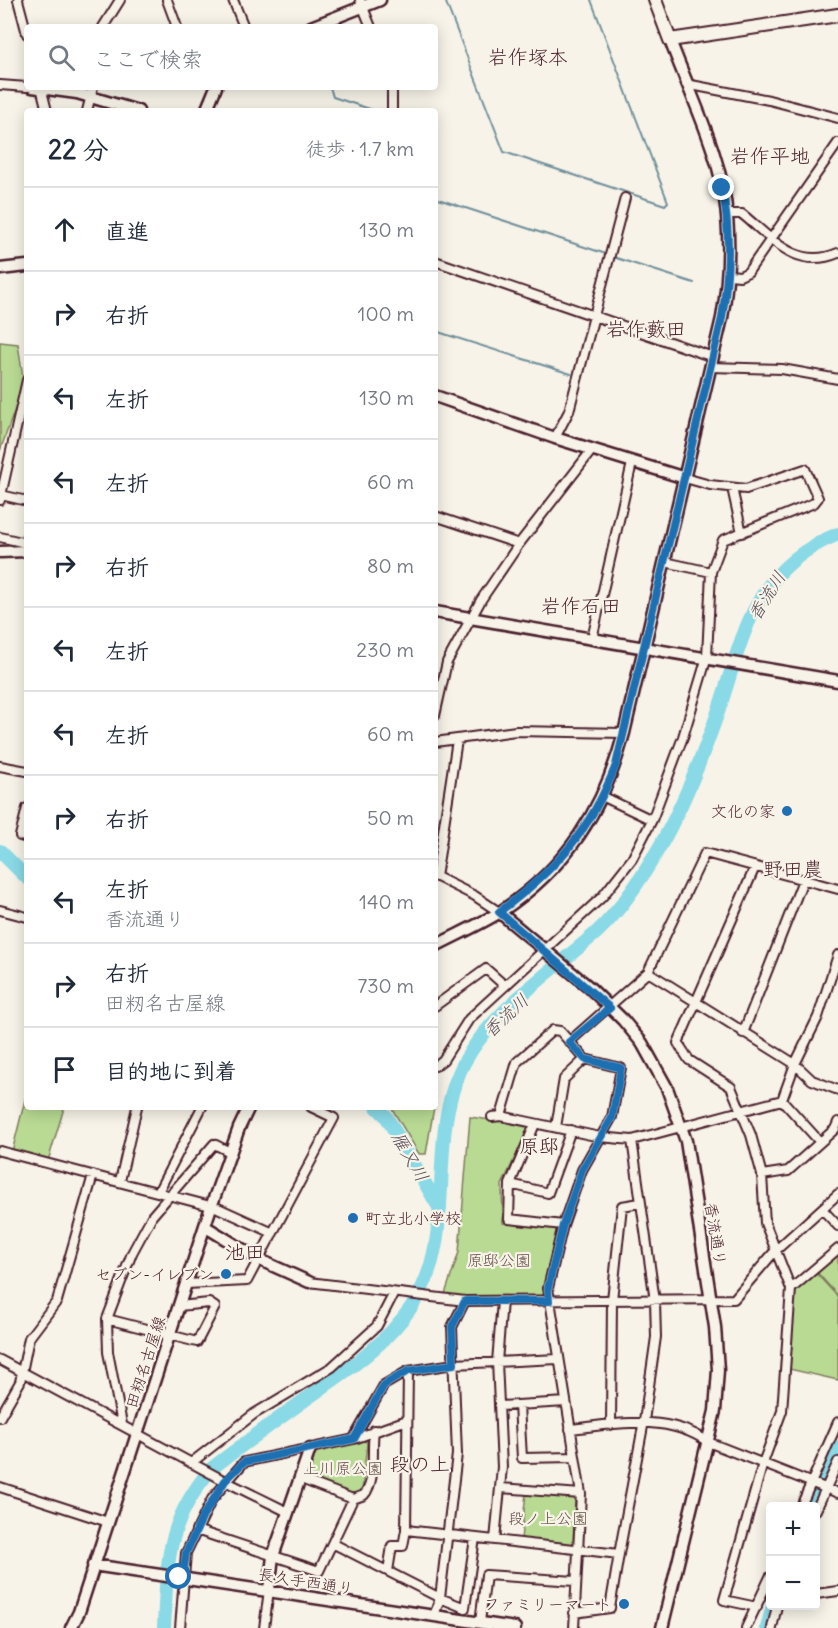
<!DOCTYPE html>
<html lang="ja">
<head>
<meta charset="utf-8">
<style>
	body { margin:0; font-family:Delius,"Klee One",sans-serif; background:#f2f2f3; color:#1f2937 }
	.controls { position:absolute; right:18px; bottom:18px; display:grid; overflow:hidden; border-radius:6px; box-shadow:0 3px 15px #0003 }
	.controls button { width:54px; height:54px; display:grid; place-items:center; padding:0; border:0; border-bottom:2px solid #e0e1e3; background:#fff; color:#1f2937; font:30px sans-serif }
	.stop { position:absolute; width:18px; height:18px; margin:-14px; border:4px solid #1f6fb2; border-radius:50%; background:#fff }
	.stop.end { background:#1f6fb2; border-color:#fff; box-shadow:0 2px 6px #0008 }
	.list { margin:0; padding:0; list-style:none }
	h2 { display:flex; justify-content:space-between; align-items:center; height:78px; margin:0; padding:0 24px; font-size:26px }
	h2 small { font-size:20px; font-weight:400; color:#747a83 }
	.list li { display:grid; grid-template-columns:39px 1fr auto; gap:18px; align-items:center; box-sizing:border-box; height:84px; padding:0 24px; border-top:2px solid #e0e1e3 }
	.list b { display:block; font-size:22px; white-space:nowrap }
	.list p { margin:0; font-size:20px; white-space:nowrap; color:#747a83 }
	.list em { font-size:20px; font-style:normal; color:#747a83 }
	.icon { flex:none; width:33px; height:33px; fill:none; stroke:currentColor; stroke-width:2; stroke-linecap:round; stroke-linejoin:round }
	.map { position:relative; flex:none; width:838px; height:1628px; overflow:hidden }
	.search { position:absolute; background:#fff; box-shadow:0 3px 15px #0003; left:24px; top:24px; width:414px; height:66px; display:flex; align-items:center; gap:15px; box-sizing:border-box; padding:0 21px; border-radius:6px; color:#747a83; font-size:22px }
	.panel { position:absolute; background:#fff; box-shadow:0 3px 15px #0003; left:24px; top:108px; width:414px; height:1002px; border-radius:6px }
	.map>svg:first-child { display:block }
	.green { fill:#b8da93; stroke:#817c5f; stroke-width:1.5 }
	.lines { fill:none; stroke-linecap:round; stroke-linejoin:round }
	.stream { stroke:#708f9b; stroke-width:2 }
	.river { stroke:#89d9e6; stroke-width:14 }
	.street-casing { stroke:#4a1f2b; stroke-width:12 }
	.secondary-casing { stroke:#4a1f2b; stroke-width:15 }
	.primary-casing { stroke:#4a1f2b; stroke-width:16 }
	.street { stroke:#f7f3e8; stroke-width:8 }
	.secondary { stroke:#f7f3e8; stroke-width:10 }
	.primary { stroke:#f7f3e8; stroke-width:12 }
	.route { stroke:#1f6fb2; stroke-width:8 }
	.poi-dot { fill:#1f6fb2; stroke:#f7f3e8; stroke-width:2 }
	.labels { text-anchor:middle; stroke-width:4.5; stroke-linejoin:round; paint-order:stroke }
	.poi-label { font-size:16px; fill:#4a1f2b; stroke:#f7f3e8; text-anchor:end }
	.street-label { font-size:16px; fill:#4a1f2b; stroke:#f7f3e8 }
	.park-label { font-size:16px; fill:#664e45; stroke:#f7f3e8 }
	.water-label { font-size:18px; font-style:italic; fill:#5a4e5a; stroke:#f7f3e8 }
	.quarter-label { font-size:20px; fill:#4a1f2b; stroke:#f7f3e8 }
</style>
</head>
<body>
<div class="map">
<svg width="838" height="1628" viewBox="0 0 838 1628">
	<rect width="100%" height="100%" fill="#f7f3e8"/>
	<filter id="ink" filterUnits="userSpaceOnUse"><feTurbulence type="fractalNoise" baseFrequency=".0167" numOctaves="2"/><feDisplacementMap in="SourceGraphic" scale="12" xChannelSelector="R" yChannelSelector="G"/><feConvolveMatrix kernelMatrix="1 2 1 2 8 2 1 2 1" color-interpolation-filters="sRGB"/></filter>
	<g filter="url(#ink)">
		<path class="green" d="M0 342 18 344 24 384 0 451Z
			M25 1100 27 1107 64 1108 48 1161 12 1152Z
			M391 1107H434L426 1154H419Z
			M470 1117 530 1126 502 1185 503 1223 558 1229 543 1296 444 1297 459 1252Z
			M838 1251V1296L815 1270Z
			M814 1271 838 1297V1380L789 1369 793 1289Z
			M364 1440 367 1443 362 1492 350 1494 307 1477 315 1451Z
			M526 1493 575 1498 573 1544 521 1539Z"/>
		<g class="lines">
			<path class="stream" d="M445 0 504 152 665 205 668 202 591 0
				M330 87 333 97 376 111
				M435 198 603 253
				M613 257 694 283
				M435 331 571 374"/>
			<path class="river" d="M0 851 27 878
				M377 1107 386 1116 440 1209
				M813 1506 838 1448
				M164 1628C167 1562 166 1522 211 1469 242 1445 274 1422 306 1399 345 1372 384 1347 412 1306 459 1236 426 1145 460 1071 485 1016 551 972 596 933 622 909 642 878 659 848 683 806 700 763 716 718 744 638 750 570 838 534
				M767 1628 773 1606"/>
			<defs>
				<path id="street" d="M18 0 27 34
					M167 0 177 27
					M233 0 244 27
					M360 0 371 27
					M103 27 120 0
					M686 84 769 100 838 118
					M0 85 27 87
					M41 87 47 111
					M392 87V111
					M87 111 93 87
					M727 214H742C772 238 796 271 838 253
					M435 261 713 357
					M729 275 740 276 748 272 838 143
					M711 367 782 369 838 379
					M555 438 569 411 625 198
					M732 488 742 533
					M1 495 27 501
					M0 500 27 380
					M435 516 519 544
					M0 537 26 543 27 536
					M665 562 711 572
					M592 639 632 463
					M435 716 447 662 481 600 519 544 592 450
					M435 742 516 731 624 733
					M0 766 27 771
					M604 797 652 820
					M27 808 20 836 27 838
					M755 867 678 1043 689 1060 731 1087 751 1135 762 1175 765 1223 791 1289 782 1411 763 1463 724 1600 757 1607
					M435 876 475 896 499 912
					M436 877 457 740
					M0 910 27 917
					M648 972 795 1064 812 1080 838 1090
					M435 1006 486 969 504 985
					M743 1033 803 880
					M569 1042 648 972 705 853 838 889
					M435 1066 443 1060 469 1019 602 897 632 859 652 820 683 737 707 657 711 572 723 540 814 503 818 498 805 469 746 489 710 485 685 478
					M782 1100 820 1142
					M501 1116 517 1062 553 1030 560 1031 585 1059 621 1068 612 1117 582 1170 563 1225 548 1288 581 1494 574 1628
					M492 1117 501 1116 600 1137 632 1140 782 1100 795 1064 818 1017 838 955
					M535 1124 510 1184 509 1219 563 1225
					M556 1127 564 1079 585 1059
					M0 1151 218 1208 273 1233
					M762 1175 788 1171 835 1129 838 1122
					M120 1181 137 1107
					M510 1184 548 1193 571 1130
					M158 1192 202 1107
					M822 1209 838 1226
					M309 1282 465 1301 734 1299 775 1251 838 1194
					M186 1284 247 1281 334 1118 311 1107
					M791 1289 838 1249
					M107 1319 197 1342 215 1307 209 1303 179 1306
					M558 1359 454 1364 408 1371 406 1530 619 1554 644 1421 656 1337 655 1301 632 1140
					M0 1360 225 1481 288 1512
					M519 1405 522 1458 574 1457
					M500 1406 566 1402
					M0 1417 20 1382 29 1338 57 1301 93 1175
					M122 1424 108 1352 107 1319 132 1253 152 1216 214 1144 230 1152
					M611 1425 612 1300 622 1206 640 1203
					M570 1429C616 1424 667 1413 708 1442L838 1493
					M354 1438 384 1385 408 1371
					M191 1463 254 1414 332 1367 377 1326 394 1293
					M301 1479 353 1499 364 1495C377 1480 371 1450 374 1430
					M0 1487 108 1522
					M501 1488 581 1494
					M801 1506 838 1422
					M816 1510 838 1462
					M196 1530 319 1571 353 1499
					M495 1540 502 1467 497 1362 502 1301
					M334 1544 440 1598 465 1608 475 1538
					M388 1571 392 1546H403L406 1530
					M816 1594 838 1591
					M574 1613 610 1608 619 1554
					M434 1616 440 1598 457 1454 452 1327 465 1301
					M480 1622 486 1575 575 1581
					M180 1628 186 1553 212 1499 244 1462 354 1439 407 1420
					M264 1628 269 1590
					M746 1628 770 1577
					M772 1628 777 1606"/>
				<path id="secondary" d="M311 27 380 0
					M32 87 77 93 138 111
					M206 111 216 87
					M0 269 27 266
					M435 396 555 438 685 478
					M0 552 27 551
					M435 612 838 681
					M499 912 589 987 623 1020 642 1043 667 1088 686 1141 715 1327 718 1370 715 1411 662 1628
					M435 946C456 935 479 925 500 912 567 868 604 809 624 733L722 318C728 284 730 251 727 216 722 156 691 97 670 40
					M206 1227 260 1260 309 1282
					M93 1565 515 1628
					M269 1590 273 1556 310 1449
					M71 1628 79 1612 211 1207 239 1128 249 1107"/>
				<path id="primary" d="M655 0 670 40 838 15"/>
			</defs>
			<use href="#street" class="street-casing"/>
			<use href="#secondary" class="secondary-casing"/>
			<use href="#primary" class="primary-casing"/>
			<use href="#street" class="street"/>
			<use href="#secondary" class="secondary"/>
			<use href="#primary" class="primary"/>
		</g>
	</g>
	<g class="lines" filter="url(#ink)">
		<path class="route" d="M179 1577H183L186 1553 203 1516 225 1481 244 1462 354 1439 384 1385 408 1371 454 1364 452 1327 465 1301H549L548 1288 563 1225 582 1170 612 1118 621 1068 585 1059 569 1042 610 1008 499 912C555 870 590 832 616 765L722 318C729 273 731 232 722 188"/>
	</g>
	<g class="poi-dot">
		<circle cx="787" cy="811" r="6"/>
		<circle cx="353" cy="1218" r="6"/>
		<circle cx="226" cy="1274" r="6"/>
		<circle cx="624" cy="1604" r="6"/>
	</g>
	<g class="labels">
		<g class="poi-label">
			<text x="775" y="817">文化の家</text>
			<text x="365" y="1224" text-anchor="start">町立北小学校</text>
			<text x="214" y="1280">セブン-イレブン</text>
			<text x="612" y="1610">ファミリーマート</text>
		</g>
		<g class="street-label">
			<text transform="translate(716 1234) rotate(81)" y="6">香流通り</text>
			<text transform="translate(145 1362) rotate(-72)" y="6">田籾名古屋線</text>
			<text transform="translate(306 1581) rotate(9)" y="6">長久手西通り</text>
		</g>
		<g class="park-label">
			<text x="499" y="1266">原邸公園</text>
			<text x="343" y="1474">上川原公園</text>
			<text x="548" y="1524">段ノ上公園</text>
		</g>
		<g class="water-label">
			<text transform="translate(767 596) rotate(-58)" y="6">香流川</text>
			<text transform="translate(506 1016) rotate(-43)" y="6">香流川</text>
			<text transform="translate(410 1157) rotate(60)" y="6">雁又川</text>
		</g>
		<g class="quarter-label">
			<text x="528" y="64">岩作塚本</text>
			<text x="770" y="163">岩作平地</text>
			<text x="646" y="336">岩作藪田</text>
			<text x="581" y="613">岩作石田</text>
			<text x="793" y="876">野田農</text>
			<text x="539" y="1153">原邸</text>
			<text x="245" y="1259">池田</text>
			<text x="420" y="1471">段の上</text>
		</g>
	</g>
</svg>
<div class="controls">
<button>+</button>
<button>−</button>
</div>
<div class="stop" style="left:179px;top:1577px"></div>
<div class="stop end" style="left:722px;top:188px"></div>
<div class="search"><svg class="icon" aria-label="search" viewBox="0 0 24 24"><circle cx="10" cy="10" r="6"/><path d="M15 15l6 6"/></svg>ここで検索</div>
<section class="panel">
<h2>22 分<small>徒歩 · 1.7 km</small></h2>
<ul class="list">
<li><svg class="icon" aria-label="ahead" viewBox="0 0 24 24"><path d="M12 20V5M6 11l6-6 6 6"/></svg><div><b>直進</b></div><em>130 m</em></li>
<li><svg class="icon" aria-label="right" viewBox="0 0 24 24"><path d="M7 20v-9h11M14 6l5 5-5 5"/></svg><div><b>右折</b></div><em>100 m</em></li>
<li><svg class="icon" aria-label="left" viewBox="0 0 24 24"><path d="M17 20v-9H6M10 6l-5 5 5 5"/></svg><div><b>左折</b></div><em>130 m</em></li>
<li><svg class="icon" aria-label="left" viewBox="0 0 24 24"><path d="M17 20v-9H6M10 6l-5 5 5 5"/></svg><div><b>左折</b></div><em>60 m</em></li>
<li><svg class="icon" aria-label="right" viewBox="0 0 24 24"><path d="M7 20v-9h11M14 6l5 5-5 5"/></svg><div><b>右折</b></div><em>80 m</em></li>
<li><svg class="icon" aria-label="left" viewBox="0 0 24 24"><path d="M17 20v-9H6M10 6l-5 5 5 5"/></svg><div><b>左折</b></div><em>230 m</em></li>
<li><svg class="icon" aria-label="left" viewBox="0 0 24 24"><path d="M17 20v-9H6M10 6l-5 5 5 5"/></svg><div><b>左折</b></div><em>60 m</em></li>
<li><svg class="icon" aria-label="right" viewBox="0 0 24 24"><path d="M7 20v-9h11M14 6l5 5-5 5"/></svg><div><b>右折</b></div><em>50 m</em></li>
<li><svg class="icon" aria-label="left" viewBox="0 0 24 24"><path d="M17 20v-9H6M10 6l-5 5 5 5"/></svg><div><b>左折</b><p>香流通り</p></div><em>140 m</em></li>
<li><svg class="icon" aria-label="right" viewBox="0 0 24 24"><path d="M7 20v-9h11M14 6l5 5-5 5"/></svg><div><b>右折</b><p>田籾名古屋線</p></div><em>730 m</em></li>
<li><svg class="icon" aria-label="arrive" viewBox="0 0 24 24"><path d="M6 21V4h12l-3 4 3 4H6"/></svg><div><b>目的地に到着</b></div></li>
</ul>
</section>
</div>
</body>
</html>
